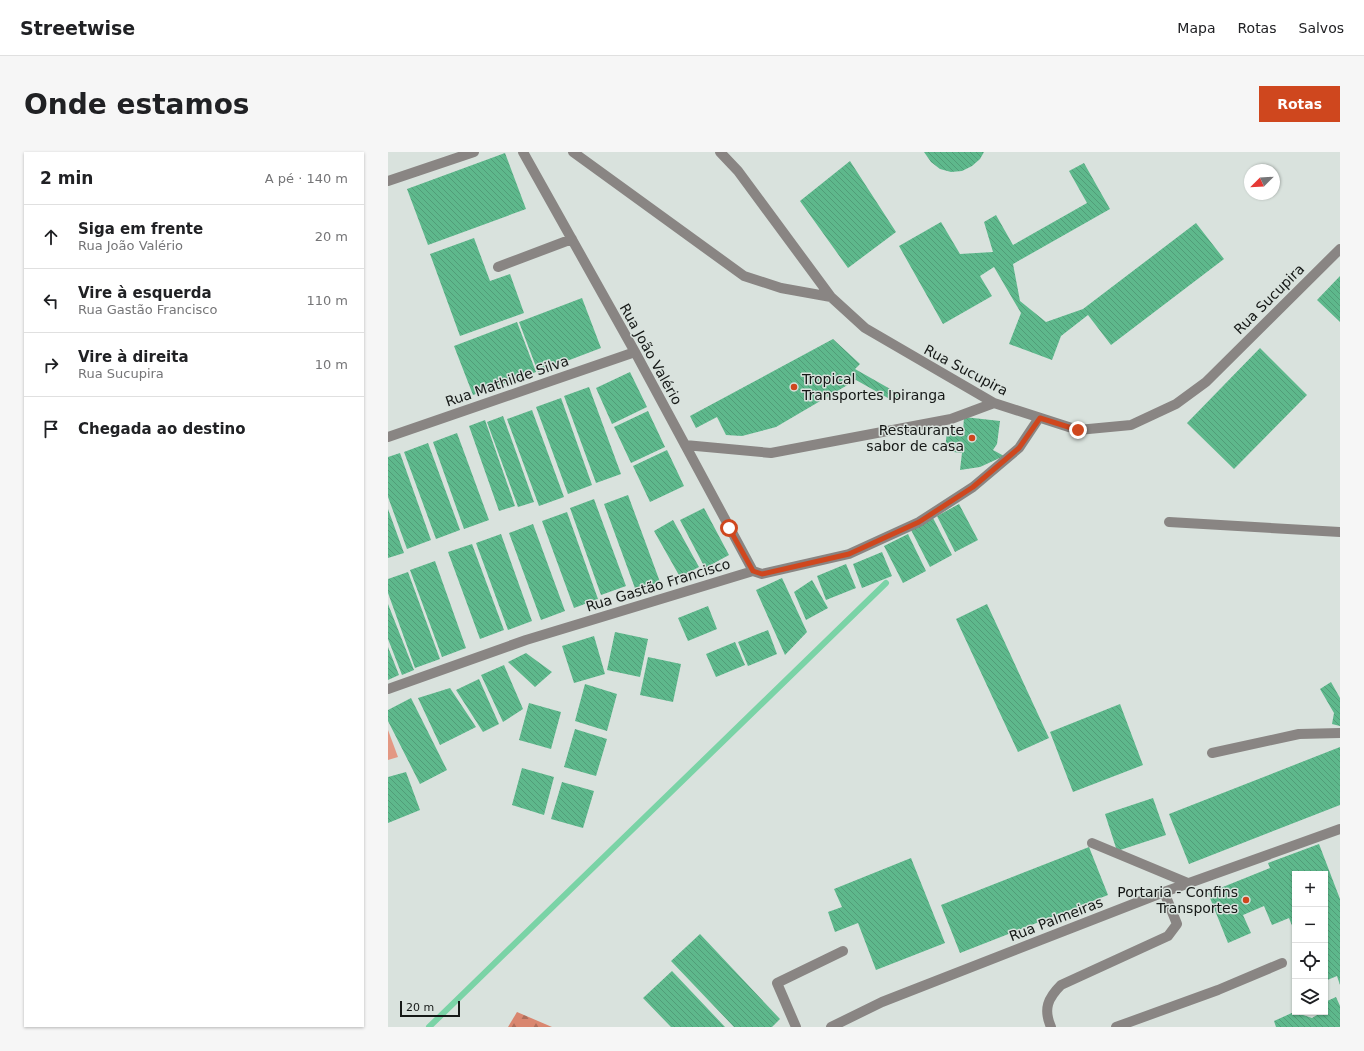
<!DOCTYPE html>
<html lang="pt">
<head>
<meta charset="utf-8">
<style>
	body { margin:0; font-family:"DejaVu Sans",sans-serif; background:#f6f6f6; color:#202124 }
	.controls { position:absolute; right:12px; bottom:12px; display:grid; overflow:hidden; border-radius:0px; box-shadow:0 1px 3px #0004 }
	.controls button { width:36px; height:36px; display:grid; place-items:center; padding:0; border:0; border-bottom:1px solid #e0e0e0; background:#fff; color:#202124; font:20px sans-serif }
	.compass { position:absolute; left:856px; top:12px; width:36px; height:36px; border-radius:50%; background:#fff; box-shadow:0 1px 3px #0004; rotate:246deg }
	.scale { position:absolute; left:12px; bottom:10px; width:60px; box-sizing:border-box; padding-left:4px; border:2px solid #151816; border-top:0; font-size:11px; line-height:14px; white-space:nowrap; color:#151816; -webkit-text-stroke:3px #d9e2dd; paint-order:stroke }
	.stop { position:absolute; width:12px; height:12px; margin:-9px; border:3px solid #cf471e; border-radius:50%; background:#fff }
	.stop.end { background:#cf471e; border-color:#fff; box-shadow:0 1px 4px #0008 }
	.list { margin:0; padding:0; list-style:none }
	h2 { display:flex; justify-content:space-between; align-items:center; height:52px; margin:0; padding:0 16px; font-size:17px }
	h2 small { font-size:13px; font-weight:400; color:#757577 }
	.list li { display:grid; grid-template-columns:26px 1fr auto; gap:12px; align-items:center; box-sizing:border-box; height:64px; padding:0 16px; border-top:1px solid #e0e0e0 }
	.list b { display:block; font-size:15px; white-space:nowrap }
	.list p { margin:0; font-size:13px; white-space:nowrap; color:#757577 }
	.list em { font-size:13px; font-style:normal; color:#757577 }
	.icon { flex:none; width:22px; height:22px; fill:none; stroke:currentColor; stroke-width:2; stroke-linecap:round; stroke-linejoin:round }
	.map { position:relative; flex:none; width:952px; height:875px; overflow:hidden; border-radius:0px }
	header { display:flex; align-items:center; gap:24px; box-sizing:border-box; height:56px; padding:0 20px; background:#fff; border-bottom:1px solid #e0e0e0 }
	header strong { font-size:19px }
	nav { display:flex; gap:22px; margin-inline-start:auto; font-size:14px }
	.intro { display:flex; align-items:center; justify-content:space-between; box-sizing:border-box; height:96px; padding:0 24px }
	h1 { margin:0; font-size:28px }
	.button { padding:10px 18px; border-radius:0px; background:#cf471e; color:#fff; font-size:14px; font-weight:700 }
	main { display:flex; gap:24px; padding:0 24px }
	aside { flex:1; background:#fff; border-radius:0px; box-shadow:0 1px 3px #0004 }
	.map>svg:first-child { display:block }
	.green { fill:#e39883 }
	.forest { fill:url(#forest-firs) }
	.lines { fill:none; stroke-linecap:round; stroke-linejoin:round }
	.stream { stroke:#7ad3a6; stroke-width:6 }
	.building { fill:url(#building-back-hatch) }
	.minor { stroke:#898583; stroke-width:10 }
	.route { stroke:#cf471e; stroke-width:5 }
	.poi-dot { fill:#cf471e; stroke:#d9e2dd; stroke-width:1.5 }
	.labels { text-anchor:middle; stroke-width:3; stroke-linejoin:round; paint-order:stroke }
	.street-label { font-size:14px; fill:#151816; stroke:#d9e2dd }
	.poi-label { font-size:14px; fill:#151816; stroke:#d9e2dd; text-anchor:end }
</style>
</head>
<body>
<header>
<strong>Streetwise</strong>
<nav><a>Mapa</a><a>Rotas</a><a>Salvos</a></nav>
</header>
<div class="intro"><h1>Onde estamos</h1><a class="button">Rotas</a></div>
<main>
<aside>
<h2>2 min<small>A pé · 140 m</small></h2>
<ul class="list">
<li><svg class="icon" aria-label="ahead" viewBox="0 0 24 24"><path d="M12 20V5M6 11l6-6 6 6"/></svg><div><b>Siga em frente</b><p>Rua João Valério</p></div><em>20 m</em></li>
<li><svg class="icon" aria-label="left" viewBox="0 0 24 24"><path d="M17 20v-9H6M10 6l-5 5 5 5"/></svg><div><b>Vire à esquerda</b><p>Rua Gastão Francisco</p></div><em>110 m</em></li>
<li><svg class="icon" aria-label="right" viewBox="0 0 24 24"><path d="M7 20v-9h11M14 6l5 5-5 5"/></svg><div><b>Vire à direita</b><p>Rua Sucupira</p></div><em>10 m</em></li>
<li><svg class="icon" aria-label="arrive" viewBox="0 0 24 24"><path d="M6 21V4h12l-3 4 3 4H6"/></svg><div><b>Chegada ao destino</b></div></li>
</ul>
</aside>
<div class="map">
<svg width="952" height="875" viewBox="0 0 952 875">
	<defs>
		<pattern id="forest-firs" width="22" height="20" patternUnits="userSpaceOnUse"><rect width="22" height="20" fill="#d9866f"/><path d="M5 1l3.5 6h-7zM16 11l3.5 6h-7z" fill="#af6d5a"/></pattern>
		<pattern id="building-back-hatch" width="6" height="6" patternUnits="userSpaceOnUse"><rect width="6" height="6" fill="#5eb88c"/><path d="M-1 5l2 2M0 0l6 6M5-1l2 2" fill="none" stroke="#519d78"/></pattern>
	</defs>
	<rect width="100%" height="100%" fill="#d9e2dd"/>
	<path class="green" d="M0 578 10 605 0 608Z"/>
	<path class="forest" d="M129 860 164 875H120Z"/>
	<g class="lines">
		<path class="stream" d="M41 875 498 431"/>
	</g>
	<path class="building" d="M536 0H596L592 7 584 14 574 19 563 20 552 17 543 10Z
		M117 1 138 57 40 93 19 37Z
		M462 9 508 80 460 116 412 49Z
		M696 11 722 57 625 112 632 149 658 170 695 157 808 71 836 107 723 193 700 163 673 184 664 208 621 192 633 161 606 115 592 124 604 144 555 172 511 94 553 70 572 102 605 100 596 70 608 63 625 93 699 51 681 19Z
		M86 86 102 129 122 122 136 161 72 184 42 102Z
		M952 124V170L929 148Z
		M194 146 213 196 150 220 131 170Z
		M129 170 148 220 85 243 66 194Z
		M445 187 472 212 467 217 511 242 507 250 468 228 388 275 354 284 338 283 329 265 308 276 302 264Z
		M872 196 919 243 846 317 799 271Z
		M242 220 259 255 224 272 208 236Z
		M201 235 233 322 208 331 176 244Z
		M173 246 204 333 180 342 148 255Z
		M144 258 176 345 151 354 119 267Z
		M260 259 277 295 243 311 226 275Z
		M115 264 146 350 130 355 99 270Z
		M576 265 612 269 609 292 605 298 616 304 592 315 572 318 574 301 557 299 559 278 575 280Z
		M97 268 127 354 111 359 81 274Z
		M69 281 101 368 76 377 45 290Z
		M40 291 72 378 48 387 16 300Z
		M279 298 296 334 262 350 245 314Z
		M12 301 43 388 19 397 0 345V305Z
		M240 343 272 430 248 439 216 352Z
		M206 347 238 434 213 443 182 356Z
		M571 352 590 388 567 400 549 364Z
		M316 356 341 403 317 416 292 368Z
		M0 357 16 401 0 406Z
		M179 360 210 447 186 456 154 369Z
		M545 366 564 403 542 415 523 378Z
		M285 368 311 415 292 425 266 379Z
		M145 372 177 459 153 468 121 381Z
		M113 382 144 469 120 478 88 391Z
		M520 382 538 419 515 431 496 394Z
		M84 392 116 478 92 487 60 400Z
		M494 400 504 424 474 436 465 412Z
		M47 409 78 496 54 505 22 418Z
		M458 412 468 436 438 448 429 424Z
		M20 420 52 507 27 516 0 441V427Z
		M394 426 419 480 397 503 368 438Z
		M424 428 440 456 418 468 406 440Z
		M0 452 26 518 14 523 0 487Z
		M599 452 661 586 630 600 568 467Z
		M320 454 329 477 300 489 290 466Z
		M380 478 389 502 360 514 350 490Z
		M227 480 260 487 252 525 219 518Z
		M206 484 217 522 186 531 174 494Z
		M347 490 357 513 328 525 318 502Z
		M0 495 11 523 0 528Z
		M138 501 164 520 147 535 120 510Z
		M260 505 293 512 285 550 252 543Z
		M116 513 135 557 115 570 93 523Z
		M91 527 111 572 95 580 68 538Z
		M943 530 952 546V574L944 572 946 561 932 537Z
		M197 532 229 542 219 579 187 569Z
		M62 536 88 575 52 593 30 546Z
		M23 546 59 618 32 632 0 569V558Z
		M141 551 173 560 163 597 131 588Z
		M732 552 755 613 685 640 662 580Z
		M187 577 219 587 208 624 176 615Z
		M952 595V653L801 712 781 662Z
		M134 616 166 625 156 663 124 653Z
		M18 620 32 658 0 671V625Z
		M174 630 206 639 195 676 163 667Z
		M765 646 778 683 729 699 717 662Z
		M931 692 952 747V833L949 824 937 829V722H907V781L901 766 884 773 876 754 855 763 863 781 840 791 820 741 882 716 880 711Z
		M701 695 720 743 572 801 553 753Z
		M523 706 557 791 488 818 470 771 447 780 440 760 454 755 446 737Z
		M312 782 392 867 384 875H346L283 809Z
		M284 819 337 875H283L255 846Z
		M948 845 952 854V875H888L886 869 906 860 924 866 929 863 930 860H937V850Z"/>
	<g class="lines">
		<path class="minor" d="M135 0 247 200 365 419
			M185 0 356 124 393 136 443 145
			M332 0 350 19 443 145 477 176 606 251 690 278 743 273 788 252 818 230 952 97
			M0 29 86 0
			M110 115 184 87
			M0 285 247 200
			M297 293 383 301 563 267 606 251
			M781 370 952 380
			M0 537 138 488 365 419 374 422 461 402 531 370 585 335 631 296 651 266
			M824 601 911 582 952 581
			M704 691 800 731
			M408 875 389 831 455 799
			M443 875 494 850 776 740 952 677
			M663 875C655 857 660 846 673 833L780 784 789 772 776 740
			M728 875 830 838 894 811"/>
	</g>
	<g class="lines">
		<path class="route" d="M341 376 365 419 374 422 461 402 531 370 585 335 631 296 652 266 690 278"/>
	</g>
	<g class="poi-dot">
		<circle cx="406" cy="235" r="4"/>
		<circle cx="584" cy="286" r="4"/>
		<circle cx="858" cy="748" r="4"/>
	</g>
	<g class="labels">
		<g class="street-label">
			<text transform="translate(881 147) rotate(-45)" y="5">Rua Sucupira</text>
			<text transform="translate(263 202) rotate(61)" y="5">Rua João Valério</text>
			<text transform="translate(578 218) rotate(28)" y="5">Rua Sucupira</text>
			<text transform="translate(119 229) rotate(-19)" y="5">Rua Mathilde Silva</text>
			<text transform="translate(270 433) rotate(-17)" y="5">Rua Gastão Francisco</text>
			<text transform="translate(668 767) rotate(-21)" y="5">Rua Palmeiras</text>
		</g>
		<g class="poi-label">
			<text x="414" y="232" text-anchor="start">Tropical<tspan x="414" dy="16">Transportes Ipiranga</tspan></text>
			<text x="576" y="283">Restaurante<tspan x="576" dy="16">sabor de casa</tspan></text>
			<text x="850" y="745">Portaria - Confins<tspan x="850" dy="16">Transportes</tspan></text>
		</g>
	</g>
</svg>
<div class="controls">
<button>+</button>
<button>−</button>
<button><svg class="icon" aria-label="locate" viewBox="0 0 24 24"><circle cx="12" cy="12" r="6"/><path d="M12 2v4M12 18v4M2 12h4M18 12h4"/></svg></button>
<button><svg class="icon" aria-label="layers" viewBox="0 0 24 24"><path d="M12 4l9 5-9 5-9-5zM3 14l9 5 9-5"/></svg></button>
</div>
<svg class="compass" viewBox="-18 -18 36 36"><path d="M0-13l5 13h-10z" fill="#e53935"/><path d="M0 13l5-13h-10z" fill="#757577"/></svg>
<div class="scale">20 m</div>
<div class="stop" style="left:341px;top:376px"></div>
<div class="stop end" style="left:690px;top:278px"></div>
</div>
</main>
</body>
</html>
